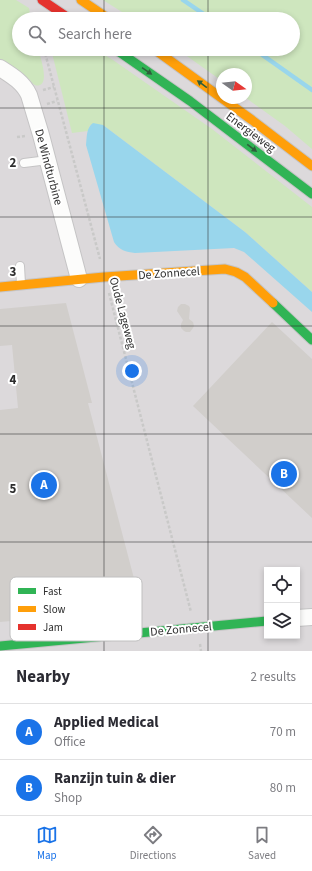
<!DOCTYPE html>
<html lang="en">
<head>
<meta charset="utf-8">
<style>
	body { margin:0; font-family:"Source Sans 3",sans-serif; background:#f2f2f3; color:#2b2b33 }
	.controls { position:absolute; right:12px; bottom:12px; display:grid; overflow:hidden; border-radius:0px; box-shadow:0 2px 6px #0003 }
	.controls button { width:36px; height:36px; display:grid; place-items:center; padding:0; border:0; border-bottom:1px solid #e1e1e2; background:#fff; color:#2b2b33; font:20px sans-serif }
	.compass { position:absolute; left:216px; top:68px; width:36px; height:36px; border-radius:50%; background:#fff; box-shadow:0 2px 6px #0003; rotate:105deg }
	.you { position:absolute; left:132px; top:371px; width:14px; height:14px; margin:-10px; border:3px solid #fff; border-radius:50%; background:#1a73e8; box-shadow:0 0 0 6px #1a73e833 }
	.badge { display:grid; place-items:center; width:26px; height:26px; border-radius:50%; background:#1a73e8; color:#fff; font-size:13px; font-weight:700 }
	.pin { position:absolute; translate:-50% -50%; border:2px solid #fff; box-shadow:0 1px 4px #0006 }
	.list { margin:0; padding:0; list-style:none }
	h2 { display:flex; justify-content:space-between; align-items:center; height:52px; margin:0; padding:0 16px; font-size:17px }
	h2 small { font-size:13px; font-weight:400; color:#7c7c81 }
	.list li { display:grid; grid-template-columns:26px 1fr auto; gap:12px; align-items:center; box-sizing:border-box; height:56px; padding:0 16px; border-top:1px solid #e1e1e2 }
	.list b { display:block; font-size:15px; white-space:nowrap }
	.list p { margin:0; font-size:13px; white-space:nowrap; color:#7c7c81 }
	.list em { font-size:13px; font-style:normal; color:#7c7c81 }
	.icon { flex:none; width:22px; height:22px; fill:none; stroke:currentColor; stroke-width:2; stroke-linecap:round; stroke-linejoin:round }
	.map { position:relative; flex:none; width:312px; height:651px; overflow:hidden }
	.search { position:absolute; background:#fff; box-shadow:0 2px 6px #0003; left:12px; right:12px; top:12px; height:44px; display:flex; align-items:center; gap:10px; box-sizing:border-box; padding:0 14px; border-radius:22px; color:#7c7c81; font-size:15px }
	.sheet { height:164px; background:#fff }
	nav { display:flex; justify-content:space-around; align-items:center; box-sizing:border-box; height:56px; border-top:1px solid #e1e1e2; background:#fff; font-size:11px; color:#7c7c81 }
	nav a { display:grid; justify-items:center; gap:2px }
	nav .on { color:#1a73e8 }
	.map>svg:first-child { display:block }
	.industrial { fill:#dcd9db; fill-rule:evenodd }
	.green { fill:#cee6be }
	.water { fill:#99d6ec }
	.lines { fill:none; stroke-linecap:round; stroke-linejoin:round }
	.stream { stroke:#99d6ec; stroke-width:4.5 }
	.building { fill:#d1cecb }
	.lane-casing { stroke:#c5c4c5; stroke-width:10 }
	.street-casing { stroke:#c5c4c5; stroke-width:18 }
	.fast-casing { stroke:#c5c4c5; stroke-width:11 }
	.slow-casing { stroke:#c5c4c5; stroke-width:11 }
	.jam-casing { stroke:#c5c4c5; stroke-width:11 }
	.path { stroke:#c9c9c8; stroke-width:2.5; stroke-dasharray:3 2; stroke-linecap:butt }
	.lane { stroke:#fcfcfb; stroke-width:8 }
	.street { stroke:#fcfcfb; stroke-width:16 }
	.fast { stroke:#30b455; stroke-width:9 }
	.slow { stroke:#ff9f0a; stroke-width:9 }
	.jam { stroke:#e5322d; stroke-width:9 }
	.oneway { fill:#2f5d3c }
	.grid { fill:none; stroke:#2e2e2e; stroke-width:1; stroke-opacity:0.55 }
	.labels { text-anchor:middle; stroke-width:4; stroke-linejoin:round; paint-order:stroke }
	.street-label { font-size:12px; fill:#2e2e2e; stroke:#fff }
	.key { fill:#fff; stroke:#c0c0c0; stroke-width:1 }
	.key-label { font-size:11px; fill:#2e2e2e }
	.grid-label { font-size:13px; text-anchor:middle; font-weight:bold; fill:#2e2e2e; stroke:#fff; stroke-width:4; stroke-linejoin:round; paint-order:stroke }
</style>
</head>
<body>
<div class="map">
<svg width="312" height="651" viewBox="0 0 312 651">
	<rect width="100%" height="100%" fill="#ece8e4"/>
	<path class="industrial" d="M0 0H312V651H0ZM19 19H293V49H19ZM222 74H246V98H222ZM267 570H297V636H267Z"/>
	<path class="green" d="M0 0H16L29 8 31 19H19V49H38C40 56 49 81 40 85 35 87 32 83 30 80L0 59Z
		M103 0H312V149L285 126 246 98V74H222V81L177 49H293V19H133Z
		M51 49H95L113 60 212 129 312 207V292L245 232 103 125H90L88 131 72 133Z"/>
	<path class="water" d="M93 123 103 125 245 232 312 292V312L244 252 234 248 135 253C126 252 119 250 114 242L86 145C87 137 86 128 93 123Z"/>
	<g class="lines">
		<path class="stream" d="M183 0 211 19
			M254 49 312 90"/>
	</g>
	<path class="building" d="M66 303 92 403H88L142 609 0 622V410L18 408 12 345 0 346V309Z
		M181 304H185L189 306 190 308 189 319 193 322 194 326 193 328 190 332H186L184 331 181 328V324L183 320 177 311 178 307Z
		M272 322 312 359V518L193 406Z"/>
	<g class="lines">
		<defs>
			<path id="lane" d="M24 163 48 160
				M20 266 21 284"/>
			<path id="street" d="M0 68C11 75 23 82 29 95L41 135 79 279
				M297 618 312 617"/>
			<path id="fast" d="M115 49 190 101 312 194
				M273 303 312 340
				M0 646 267 621"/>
			<path id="slow" d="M81 0 109 19
				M154 49 252 120 312 166
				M0 287 104 277 225 269 236 272 245 277 273 303"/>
			<path id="jam" d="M42 0 70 19"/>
		</defs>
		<use href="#lane" class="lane-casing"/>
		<use href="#street" class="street-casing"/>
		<use href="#fast" class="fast-casing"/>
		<use href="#slow" class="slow-casing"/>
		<use href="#jam" class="jam-casing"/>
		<path class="path" d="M44 49 100 259
			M43 90 54 87
			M47 104 57 101
			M17 137 26 136
			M109 293 191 612
			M200 644 201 651"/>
		<use href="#lane" class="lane"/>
		<use href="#street" class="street"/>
		<use href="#fast" class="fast"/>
		<use href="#slow" class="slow"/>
		<use href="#jam" class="jam"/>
	</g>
	<defs><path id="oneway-solid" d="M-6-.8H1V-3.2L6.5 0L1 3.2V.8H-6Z"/></defs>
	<g class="oneway">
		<use href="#oneway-solid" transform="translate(147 71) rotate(34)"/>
		<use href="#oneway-solid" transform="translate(202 84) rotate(-144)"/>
		<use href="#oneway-solid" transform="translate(252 148) rotate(37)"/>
	</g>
	<path class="grid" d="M104 0V19M208 0V19M104 49V651M208 49V651M0 108H312M0 217H312M0 326H312M0 434H312M0 542H312"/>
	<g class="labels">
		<g class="street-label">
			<text transform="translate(251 132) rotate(37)" y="4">Energieweg</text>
			<text transform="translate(49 167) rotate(75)" y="4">De Windturbine</text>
			<text transform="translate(169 273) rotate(-4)" y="4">De Zonnecel</text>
			<text transform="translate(123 313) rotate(75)" y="4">Oude Lageweg</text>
			<text transform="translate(181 629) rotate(-5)" y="4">De Zonnecel</text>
		</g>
	</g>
	<rect x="10" y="577" width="132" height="64" rx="6" class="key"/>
	<rect x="18" y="588" width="18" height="6" fill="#30b455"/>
	<rect x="18" y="606" width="18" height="6" fill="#ff9f0a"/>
	<rect x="18" y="624" width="18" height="6" fill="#e5322d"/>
	<g class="key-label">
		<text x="43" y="595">Fast</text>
		<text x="43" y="613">Slow</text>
		<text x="43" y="631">Jam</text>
	</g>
	<g class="grid-label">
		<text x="13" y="167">2</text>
		<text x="13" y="276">3</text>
		<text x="13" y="384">4</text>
		<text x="13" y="493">5</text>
	</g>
</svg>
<div class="controls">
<button><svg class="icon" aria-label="locate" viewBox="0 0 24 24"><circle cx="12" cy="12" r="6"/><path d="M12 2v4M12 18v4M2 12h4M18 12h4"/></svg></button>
<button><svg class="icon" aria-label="layers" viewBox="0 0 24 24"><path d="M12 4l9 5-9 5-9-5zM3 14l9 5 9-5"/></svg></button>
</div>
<svg class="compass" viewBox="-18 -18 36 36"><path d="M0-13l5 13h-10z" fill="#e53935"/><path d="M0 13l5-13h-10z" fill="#7c7c81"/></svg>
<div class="you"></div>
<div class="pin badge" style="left:44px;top:485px">A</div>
<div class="pin badge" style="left:284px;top:474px">B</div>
<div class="search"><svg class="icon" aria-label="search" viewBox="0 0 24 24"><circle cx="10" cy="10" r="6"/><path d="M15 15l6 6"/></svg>Search here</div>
</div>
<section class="sheet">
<h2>Nearby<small>2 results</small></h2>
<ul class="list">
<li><span class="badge">A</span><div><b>Applied Medical</b><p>Office</p></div><em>70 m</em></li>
<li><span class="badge">B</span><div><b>Ranzijn tuin &amp; dier</b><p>Shop</p></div><em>80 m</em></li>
</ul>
</section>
<nav>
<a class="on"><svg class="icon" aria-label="map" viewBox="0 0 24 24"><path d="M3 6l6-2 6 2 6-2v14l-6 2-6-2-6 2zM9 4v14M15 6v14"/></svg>Map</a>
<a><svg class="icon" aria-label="directions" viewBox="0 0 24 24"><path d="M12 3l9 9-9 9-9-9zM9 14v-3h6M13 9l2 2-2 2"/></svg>Directions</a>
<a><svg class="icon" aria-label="saved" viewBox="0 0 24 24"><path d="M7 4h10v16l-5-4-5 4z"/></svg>Saved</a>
</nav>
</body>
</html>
